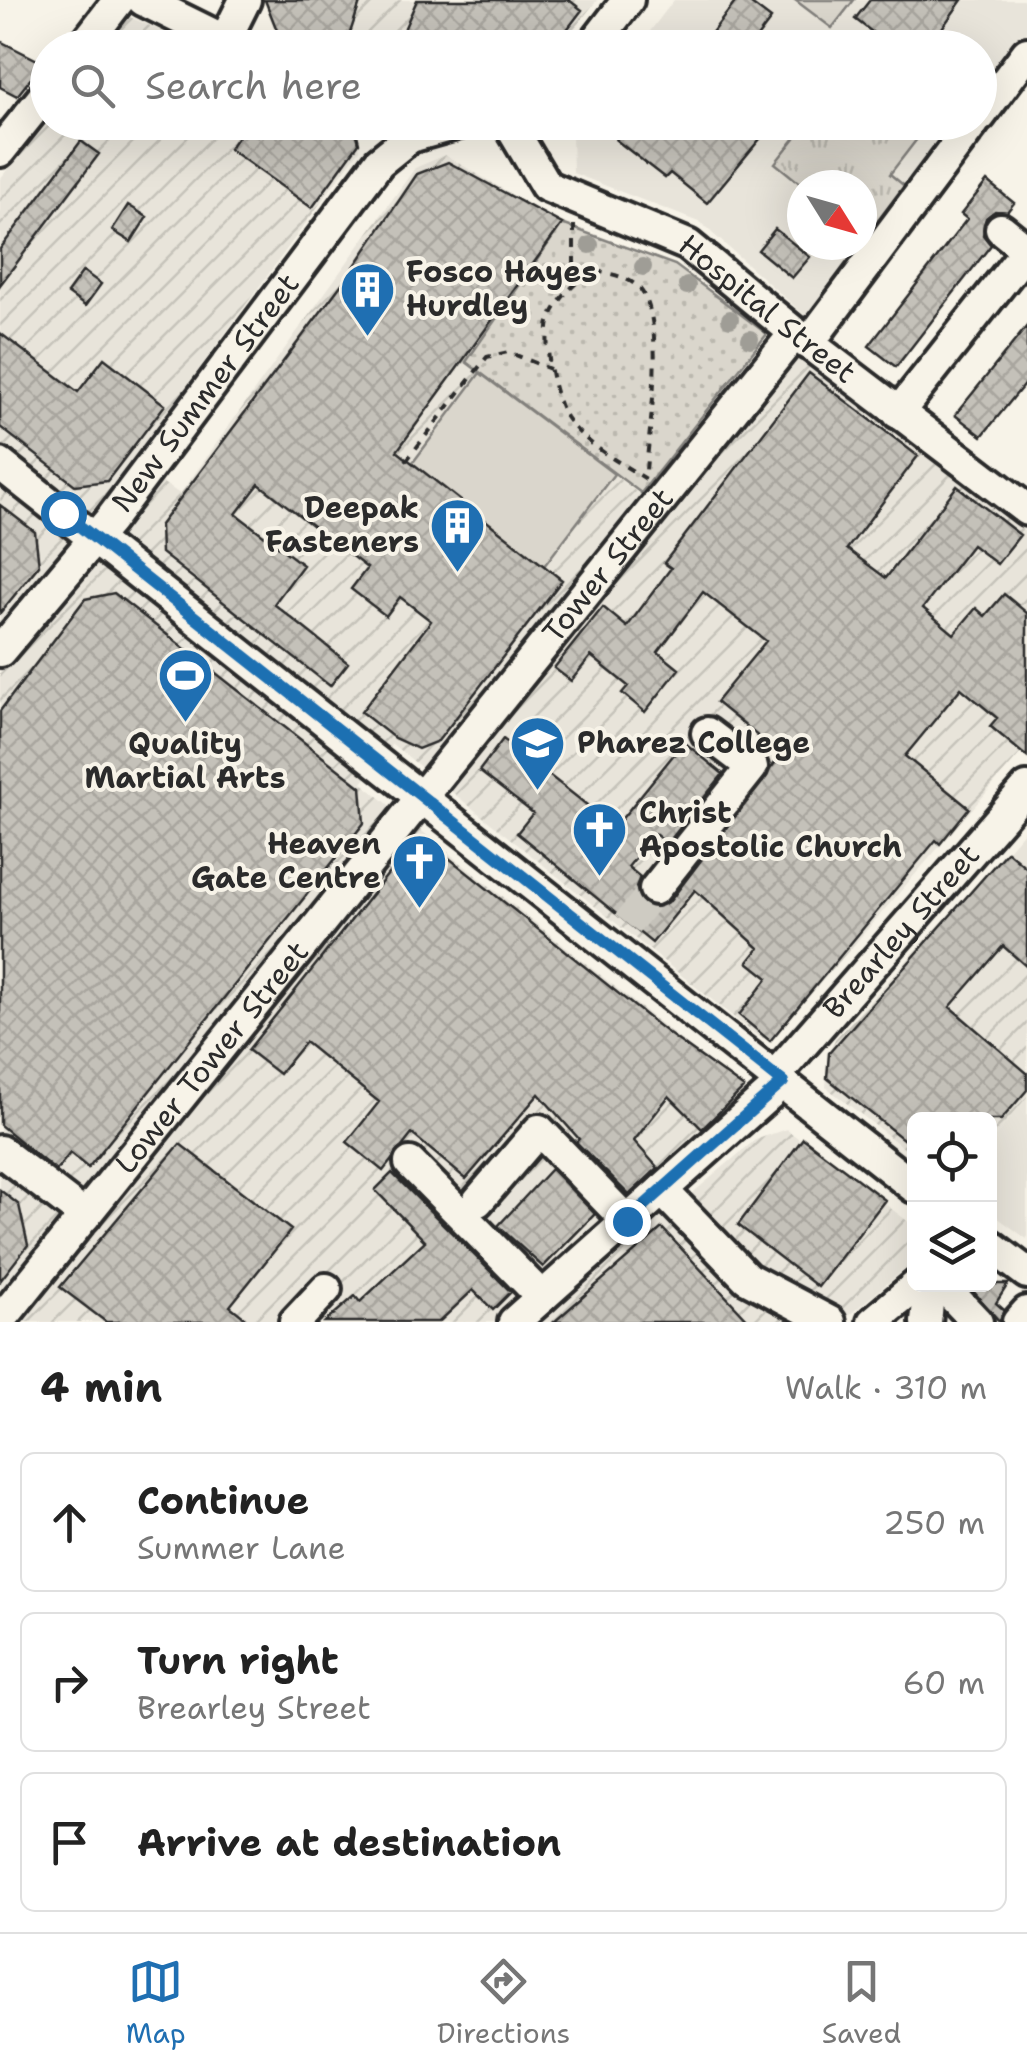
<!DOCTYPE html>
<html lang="en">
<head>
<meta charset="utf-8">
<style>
	body { margin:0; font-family:"Shantell Sans",sans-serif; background:#f2f2f2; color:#222 }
	.controls { position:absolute; right:30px; bottom:30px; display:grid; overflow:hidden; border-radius:15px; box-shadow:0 10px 40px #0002 }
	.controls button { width:90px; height:90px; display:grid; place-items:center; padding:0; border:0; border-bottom:2px solid #e0e0e0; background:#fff; color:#222; font:50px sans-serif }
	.compass { position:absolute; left:787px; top:170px; width:90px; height:90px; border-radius:50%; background:#fff; box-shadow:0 10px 40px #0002; rotate:127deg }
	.stop { position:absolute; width:30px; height:30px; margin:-22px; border:8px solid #1f6fb2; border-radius:50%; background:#fff }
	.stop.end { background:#1f6fb2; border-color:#fff; box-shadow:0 2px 10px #0008 }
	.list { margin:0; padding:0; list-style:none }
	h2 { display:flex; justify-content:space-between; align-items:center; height:130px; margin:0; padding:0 40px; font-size:42px }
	h2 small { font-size:32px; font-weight:400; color:#767676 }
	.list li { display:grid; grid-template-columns:65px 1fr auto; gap:30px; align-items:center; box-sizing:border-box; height:140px; margin:0 20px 20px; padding:0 20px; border:2px solid #e0e0e0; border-radius:15px }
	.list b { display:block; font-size:38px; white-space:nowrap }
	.list p { margin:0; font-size:32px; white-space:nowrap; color:#767676 }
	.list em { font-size:32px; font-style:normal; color:#767676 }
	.icon { flex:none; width:55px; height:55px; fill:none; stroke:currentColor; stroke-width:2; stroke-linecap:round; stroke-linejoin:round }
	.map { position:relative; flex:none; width:1027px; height:1322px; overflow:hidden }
	.search { position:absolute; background:#fff; box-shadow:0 10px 40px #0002; left:30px; right:30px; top:30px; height:110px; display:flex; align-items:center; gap:25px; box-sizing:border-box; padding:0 35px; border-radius:55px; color:#767676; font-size:38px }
	.sheet { height:610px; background:#fff }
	nav { display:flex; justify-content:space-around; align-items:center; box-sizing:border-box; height:140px; border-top:2px solid #e0e0e0; background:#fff; font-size:28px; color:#767676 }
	nav a { display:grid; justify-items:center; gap:5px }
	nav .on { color:#1f6fb2 }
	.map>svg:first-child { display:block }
	.built { fill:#e8e4da; fill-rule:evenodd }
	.industrial { fill:url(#industrial-furrows) }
	.grass { fill:url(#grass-dots); stroke:#82807c; stroke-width:2.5 }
	.park { fill:url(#park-tufts); stroke:#82807c; stroke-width:2.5 }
	.pitch { fill:#dad6cc; stroke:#82807c; stroke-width:2.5 }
	.building { fill:url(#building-cross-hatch); stroke:#2b2b2b; stroke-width:2.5 }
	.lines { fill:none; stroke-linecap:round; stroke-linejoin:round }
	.minor-tunnel { stroke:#cecbc2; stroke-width:30; stroke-dasharray:30 15; stroke-linecap:butt }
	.minor-casing { stroke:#2b2b2b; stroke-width:38 }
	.path { stroke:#2b2b2b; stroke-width:4; stroke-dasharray:8 8; stroke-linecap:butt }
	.minor { stroke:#f7f3e8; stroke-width:30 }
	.tree { fill:#9f9d96 }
	.route { stroke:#1f6fb2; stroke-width:12 }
	.labels { text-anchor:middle; stroke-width:8; stroke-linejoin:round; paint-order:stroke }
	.poi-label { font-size:30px; font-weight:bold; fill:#2b2b2b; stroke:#f7f3e8; text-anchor:start }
	.street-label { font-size:30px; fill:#2b2b2b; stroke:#f7f3e8 }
</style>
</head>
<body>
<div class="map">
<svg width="1027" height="1322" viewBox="0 0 1027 1322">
	<defs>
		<pattern id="industrial-furrows" width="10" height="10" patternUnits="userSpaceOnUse" patternTransform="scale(2.5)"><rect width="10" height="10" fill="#e8e4da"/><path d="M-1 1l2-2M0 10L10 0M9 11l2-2" fill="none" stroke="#c7c4bb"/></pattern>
		<pattern id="grass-dots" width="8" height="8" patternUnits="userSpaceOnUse" patternTransform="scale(2.5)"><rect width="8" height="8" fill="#dad6cc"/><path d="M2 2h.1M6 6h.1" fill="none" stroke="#bbb8af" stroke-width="1.8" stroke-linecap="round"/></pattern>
		<pattern id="park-tufts" width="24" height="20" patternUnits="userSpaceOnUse" patternTransform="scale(2.5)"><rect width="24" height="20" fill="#dad6cc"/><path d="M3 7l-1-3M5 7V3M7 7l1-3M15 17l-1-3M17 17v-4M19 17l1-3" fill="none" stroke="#bbb8af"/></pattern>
		<pattern id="building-cross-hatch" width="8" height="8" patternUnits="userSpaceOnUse" patternTransform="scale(2.5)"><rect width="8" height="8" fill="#c4c1b9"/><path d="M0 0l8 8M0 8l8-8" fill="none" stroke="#a9a69f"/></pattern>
	</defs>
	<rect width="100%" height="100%" fill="#f7f3e8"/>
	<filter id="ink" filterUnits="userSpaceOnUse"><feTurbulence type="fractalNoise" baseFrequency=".01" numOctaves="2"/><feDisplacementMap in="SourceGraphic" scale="20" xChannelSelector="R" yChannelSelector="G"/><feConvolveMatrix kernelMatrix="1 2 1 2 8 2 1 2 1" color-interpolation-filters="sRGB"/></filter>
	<g filter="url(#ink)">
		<path class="built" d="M674 0H1027V66L821 330 701 223 573 173 572 133 581 122H980V48L638 47ZM802 185H862V245H802Z
			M1027 828V869L1007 851Z
			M1027 1097V1239L990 1212V1142Z"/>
		<path class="industrial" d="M267 0H597L559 48 296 47 280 38Z
			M130 17 197 47H105Z
			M47 120 354 123 360 149 131 462 180 494 415 168 445 155 562 224 466 363 668 516 803 353 1027 533V746L770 1041 756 1035 392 744 362 783 748 1094 662 1167 689 1196 755 1140 786 1129 914 1226V1261L841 1322H0V179Z
			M1007 851 1027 869V1097L990 1142V1120H914V1156L826 1087 829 1053 835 1039Z"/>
		<path class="grass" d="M562 224 675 265 767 334 641 493 466 362Z"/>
		<path class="park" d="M795 0H854L832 28Z
			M923 122 927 126 890 174 914 194 877 243 862 231V185H802L775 163 807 123Z"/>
		<path class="pitch" d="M480 373 614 474 544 566 411 465Z"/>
		<path class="building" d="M265 0H361L345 48H304L280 38Z
			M417 0H569L582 10 553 48H396Z
			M737 0H746L771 19 749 48H700Z
			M870 0H962L928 48H893L855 19Z
			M0 41 43 63 17 96 0 87Z
			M248 122H354L359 143 312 208 229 149Z
			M629 122H774L707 203 670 173 665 178 616 140Z
			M81 141 99 154 0 285V249Z
			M448 162 562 224 397 451 562 580 438 741 418 749 394 738 361 712 431 621 400 597 386 616 351 589 367 568 259 484 236 514 303 565 274 604 348 663 330 686 161 553 160 525 350 273 417 174Z
			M987 181 1014 203 1007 212 995 211 986 218 983 235 991 245 896 367 869 346 967 219 961 214Z
			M128 205 147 217 131 242 112 230Z
			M775 229 810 257 792 278 758 250Z
			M83 271 101 284 85 306 67 293Z
			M1027 326V381L982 436 955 415Z
			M0 333 78 392 104 358 165 405 107 481 75 485 0 427Z
			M809 373 918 456 847 549 886 578 957 486 1020 535 997 564 972 545 923 608 954 634 976 608 985 616 1004 594 1027 613V757L990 726 997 718 961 688 905 756 969 808 940 844 936 840 770 1041 739 1015 768 978 748 962 759 948 695 890 652 943 517 833 533 813 479 771 503 739 615 827 684 742 723 774 667 844 655 834 628 867 640 877 636 887 643 903 653 908 670 901 781 755 716 702 766 641 703 592 658 652 679 669 645 712 622 693 628 686 591 656 571 681 554 668 603 607 627 627 671 568 664 563Z
			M0 505 35 532 39 565 0 613Z
			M114 593 361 787 364 823 88 1168 70 1153 56 1171 0 1125V711L85 599Z
			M434 846 669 1034 744 1088 702 1129 669 1096 634 1141 658 1168 629 1195 576 1142 579 1139 539 1094 466 1179 412 1134 383 1171 347 1142 379 1102 305 1042 279 1074 248 1050 408 849Z
			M1007 851 1027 868V967L1003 946 950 1007 1027 1073V1090L1001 1120H914V1148L827 1078 829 1053Z
			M803 1138 885 1200 818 1287 738 1225Z
			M180 1144 291 1230 230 1306 250 1322H106L60 1287Z
			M551 1169 595 1214 543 1267 498 1226Z
			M392 1173 511 1292 493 1310 473 1290 439 1322H325L355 1296 360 1302 425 1241 375 1190Z
			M0 1190 19 1205 28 1245 0 1281Z
			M662 1228 750 1322H554Z
			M967 1284H1008L996 1303 1004 1310 1000 1322Z"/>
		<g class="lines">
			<path class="minor-tunnel" d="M627 924 655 889"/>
			<defs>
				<g id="minor">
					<path d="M143 0 240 48"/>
					<path d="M225 40 245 0"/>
					<path d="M82 48 119 0"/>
					<path d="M591 48 628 0"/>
					<path d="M980 116 1027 53"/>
					<path id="s1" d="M508 122 546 186 688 245 795 333 1027 510"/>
					<path d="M398 125 410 137 463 122"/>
					<path d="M0 151 48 91"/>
					<path d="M1001 229 1027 250"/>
					<path d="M808 344 974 122"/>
					<path d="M898 413 1027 250"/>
					<path d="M0 464 914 1187"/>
					<path id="s2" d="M0 651 110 520 379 162 410 137"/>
					<path d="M655 889 752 767 707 733"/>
					<path id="s3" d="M775 1076 1027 788"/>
					<path d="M0 1151 85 1216"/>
					<path d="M410 1163 542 1297"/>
					<path d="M662 1190 747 1278 830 1322"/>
					<path d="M478 1201 539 1130 627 1221"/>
					<path d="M990 1245 1027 1273"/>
					<path d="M941 1284 977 1322"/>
					<path id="s4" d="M0 1321 795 333"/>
					<path d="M295 1322 326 1289"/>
					<path d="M514 1322 783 1082"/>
					<path d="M873 1322 918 1284"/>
					<path d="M926 1322 930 1284"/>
					<path d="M1018 1322 1027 1312"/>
				</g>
			</defs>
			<use href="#minor" class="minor-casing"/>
			<path class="path" d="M574 225V284
				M406 461 487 357 508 352 550 369
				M646 479C619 462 584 444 566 417 554 398 542 340 550 319 557 300 575 283 590 271 605 272 629 276 640 289 667 322 649 428 646 471"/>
			<use href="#minor" class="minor"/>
		</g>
		<g class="tree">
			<circle cx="590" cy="245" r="9"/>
			<circle cx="643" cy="267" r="9"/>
			<circle cx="687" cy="286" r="9"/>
			<circle cx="730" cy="319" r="9"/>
			<circle cx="750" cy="339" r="9"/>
		</g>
	</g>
	<g class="lines" filter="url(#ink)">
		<path class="route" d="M63 513 783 1082 627 1221"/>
	</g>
	<defs>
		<symbol id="building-pin" viewBox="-11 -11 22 30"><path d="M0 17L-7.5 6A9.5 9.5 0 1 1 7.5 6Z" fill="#1f6fb2" stroke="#f7f3e8"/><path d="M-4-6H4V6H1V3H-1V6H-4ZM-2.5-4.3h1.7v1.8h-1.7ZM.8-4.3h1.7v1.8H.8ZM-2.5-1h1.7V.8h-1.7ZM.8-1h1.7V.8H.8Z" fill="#fff"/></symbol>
		<symbol id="stadium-pin" viewBox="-11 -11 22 30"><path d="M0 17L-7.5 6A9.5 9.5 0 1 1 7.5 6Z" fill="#1f6fb2" stroke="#f7f3e8"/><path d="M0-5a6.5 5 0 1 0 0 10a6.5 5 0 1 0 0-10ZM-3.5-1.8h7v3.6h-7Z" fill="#fff"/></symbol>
		<symbol id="university-pin" viewBox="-11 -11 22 30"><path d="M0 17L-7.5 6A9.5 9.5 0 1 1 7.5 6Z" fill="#1f6fb2" stroke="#f7f3e8"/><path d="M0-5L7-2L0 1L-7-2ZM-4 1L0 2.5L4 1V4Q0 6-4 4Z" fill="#fff"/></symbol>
		<symbol id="church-pin" viewBox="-11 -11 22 30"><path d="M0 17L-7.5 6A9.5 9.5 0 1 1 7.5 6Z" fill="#1f6fb2" stroke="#f7f3e8"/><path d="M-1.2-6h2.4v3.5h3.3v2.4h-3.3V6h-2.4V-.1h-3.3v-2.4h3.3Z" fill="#fff"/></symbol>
	</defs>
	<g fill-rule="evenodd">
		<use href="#building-pin" x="336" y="258" width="63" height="86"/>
		<use href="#building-pin" x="426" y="494" width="63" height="86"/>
		<use href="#stadium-pin" x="154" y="644" width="63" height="86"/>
		<use href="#university-pin" x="506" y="712" width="63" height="86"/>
		<use href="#church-pin" x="568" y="798" width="63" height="86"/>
		<use href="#church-pin" x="388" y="830" width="63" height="86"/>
	</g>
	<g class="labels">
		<g class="poi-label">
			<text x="406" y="282">Fosco Hayes<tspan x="406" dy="34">Hurdley</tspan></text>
			<text x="419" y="518" text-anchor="end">Deepak<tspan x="419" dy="34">Fasteners</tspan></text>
			<text x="577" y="753">Pharez College</text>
			<text x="185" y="754" text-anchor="middle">Quality<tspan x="185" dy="34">Martial Arts</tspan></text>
			<text x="639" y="823">Christ<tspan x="639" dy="34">Apostolic Church</tspan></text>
			<text x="381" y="854" text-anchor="end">Heaven<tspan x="381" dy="34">Gate Centre</tspan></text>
		</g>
		<g class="street-label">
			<text dy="10" stroke="none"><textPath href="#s1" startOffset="330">Hospital Street</textPath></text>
			<text dy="10" stroke="none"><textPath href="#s2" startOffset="330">New Summer Street</textPath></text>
			<text dy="10" stroke="none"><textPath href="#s4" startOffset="970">Tower Street</textPath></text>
			<text dy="10" stroke="none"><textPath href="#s3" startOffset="192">Brearley Street</textPath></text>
			<text dy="10" stroke="none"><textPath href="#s4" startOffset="338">Lower Tower Street</textPath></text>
		</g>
	</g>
</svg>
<div class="controls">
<button><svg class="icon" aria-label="locate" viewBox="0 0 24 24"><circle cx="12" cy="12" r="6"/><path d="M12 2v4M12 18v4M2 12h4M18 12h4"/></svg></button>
<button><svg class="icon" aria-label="layers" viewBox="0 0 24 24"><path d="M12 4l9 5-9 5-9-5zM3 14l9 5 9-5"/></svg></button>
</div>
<svg class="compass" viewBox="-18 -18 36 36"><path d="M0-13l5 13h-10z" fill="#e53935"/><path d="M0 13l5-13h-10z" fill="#767676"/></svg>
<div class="stop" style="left:63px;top:513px"></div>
<div class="stop end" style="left:627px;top:1221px"></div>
<div class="search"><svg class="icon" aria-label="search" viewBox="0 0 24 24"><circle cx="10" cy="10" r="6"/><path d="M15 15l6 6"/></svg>Search here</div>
</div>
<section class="sheet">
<h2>4 min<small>Walk · 310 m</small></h2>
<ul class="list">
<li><svg class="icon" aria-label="ahead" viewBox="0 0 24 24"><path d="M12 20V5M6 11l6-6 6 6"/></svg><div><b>Continue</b><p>Summer Lane</p></div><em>250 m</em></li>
<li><svg class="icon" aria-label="right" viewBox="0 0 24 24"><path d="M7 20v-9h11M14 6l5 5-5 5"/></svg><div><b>Turn right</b><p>Brearley Street</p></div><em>60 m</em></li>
<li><svg class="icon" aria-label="arrive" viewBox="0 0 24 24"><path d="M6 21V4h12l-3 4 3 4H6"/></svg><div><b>Arrive at destination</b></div></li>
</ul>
</section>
<nav>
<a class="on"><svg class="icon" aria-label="map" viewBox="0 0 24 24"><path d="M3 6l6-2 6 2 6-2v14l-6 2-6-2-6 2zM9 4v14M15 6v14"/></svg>Map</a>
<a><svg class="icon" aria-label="directions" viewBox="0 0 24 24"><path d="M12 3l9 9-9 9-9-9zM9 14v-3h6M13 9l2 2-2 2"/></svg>Directions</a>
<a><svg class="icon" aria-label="saved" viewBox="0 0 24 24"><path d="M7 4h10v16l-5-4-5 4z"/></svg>Saved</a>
</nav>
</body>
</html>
